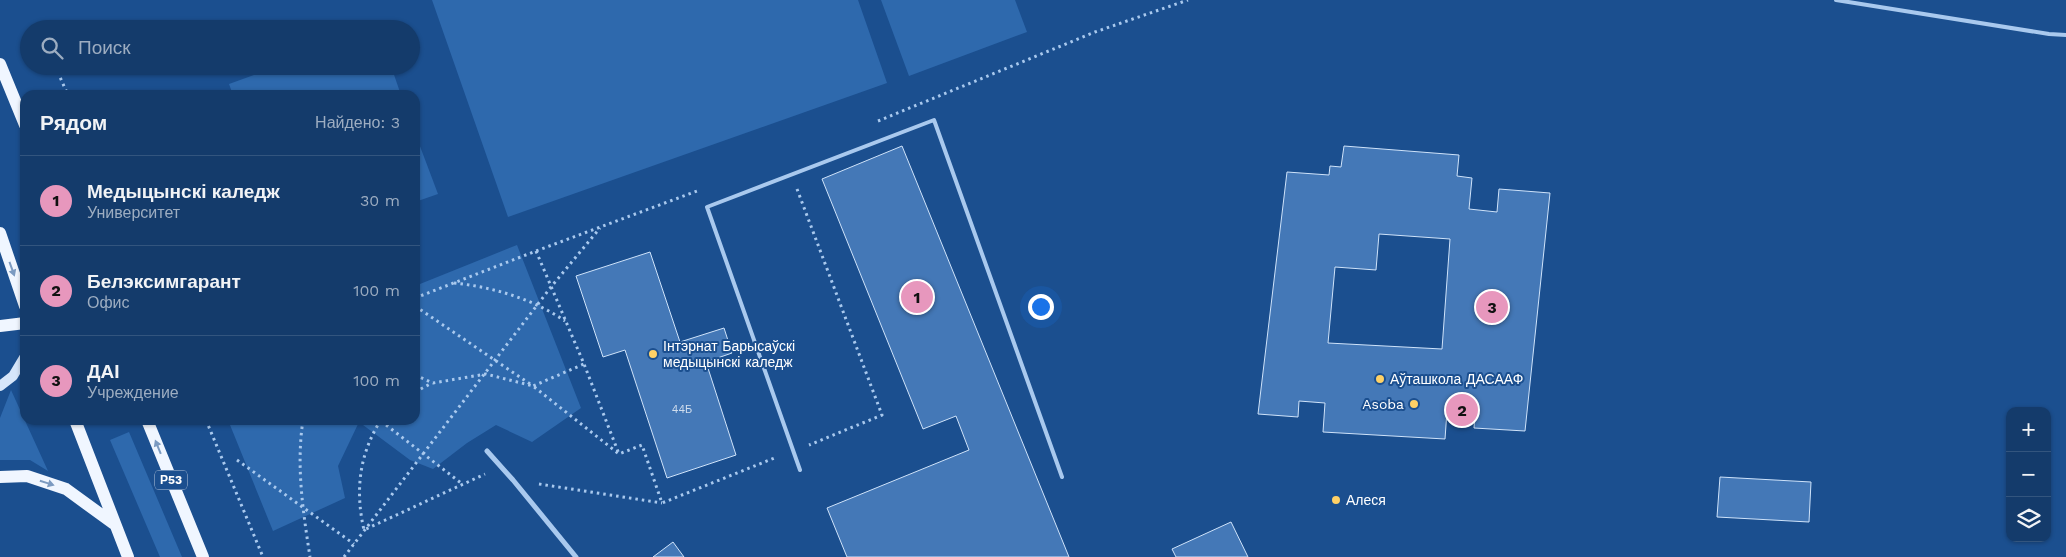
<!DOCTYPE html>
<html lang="ru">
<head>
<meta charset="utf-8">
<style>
	body { margin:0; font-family:"Work Sans",sans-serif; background:#214673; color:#f1f3f6 }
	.controls { position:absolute; right:15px; bottom:15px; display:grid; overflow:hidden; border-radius:10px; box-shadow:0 1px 4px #0004 }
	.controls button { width:45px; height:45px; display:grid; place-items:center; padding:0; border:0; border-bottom:1px solid #33557e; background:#143b6b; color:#f1f3f6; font:25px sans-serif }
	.you { position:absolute; left:1040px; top:306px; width:18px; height:18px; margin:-12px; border:4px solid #fff; border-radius:50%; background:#1a73e8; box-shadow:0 0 0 8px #1a73e833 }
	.badge { display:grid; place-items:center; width:32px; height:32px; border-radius:50%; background:#e797bd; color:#111; font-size:16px; font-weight:700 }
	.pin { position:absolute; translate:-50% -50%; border:2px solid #fff; box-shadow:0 1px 5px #0006 }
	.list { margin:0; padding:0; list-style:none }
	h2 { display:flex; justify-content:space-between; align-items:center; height:65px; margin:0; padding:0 20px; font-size:21px }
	h2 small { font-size:16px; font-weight:400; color:#9dadc1 }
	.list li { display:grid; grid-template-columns:32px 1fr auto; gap:15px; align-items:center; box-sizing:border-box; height:90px; padding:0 20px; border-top:1px solid #33557e }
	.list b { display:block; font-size:19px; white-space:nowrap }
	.list p { margin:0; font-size:16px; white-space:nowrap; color:#9dadc1 }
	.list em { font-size:16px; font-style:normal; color:#9dadc1 }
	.icon { flex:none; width:28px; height:28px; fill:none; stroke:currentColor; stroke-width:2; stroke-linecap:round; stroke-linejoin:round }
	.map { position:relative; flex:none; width:2066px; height:557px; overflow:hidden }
	.search { position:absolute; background:#143b6b; box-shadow:0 1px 4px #0004; left:20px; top:20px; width:400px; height:55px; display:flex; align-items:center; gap:12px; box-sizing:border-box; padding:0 18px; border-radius:28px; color:#9dadc1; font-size:19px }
	.panel { position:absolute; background:#143b6b; box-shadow:0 1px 4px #0004; left:20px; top:90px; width:400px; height:335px; border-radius:15px }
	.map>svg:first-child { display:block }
	.green { fill:#2e69ad }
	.building { fill:#4478b7; stroke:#cfe3fa; fill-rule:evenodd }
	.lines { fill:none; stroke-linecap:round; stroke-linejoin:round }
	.path { stroke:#a9c9ee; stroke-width:3; stroke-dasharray:2.5 4; stroke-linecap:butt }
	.service { stroke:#a9c9ee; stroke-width:4 }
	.minor { stroke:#a9c9ee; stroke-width:5 }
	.secondary { stroke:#d6e6fa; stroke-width:10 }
	.primary { stroke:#f0f6ff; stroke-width:12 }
	.oneway { fill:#7b9ac1 }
	.poi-dot { fill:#ffd166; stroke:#1b4f8f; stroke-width:2 }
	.labels { text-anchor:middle; stroke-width:4; stroke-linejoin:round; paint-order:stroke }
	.number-label { font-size:11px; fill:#d0dded }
	.shield { fill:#1b4f8f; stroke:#bbcadd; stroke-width:1 }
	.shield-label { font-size:12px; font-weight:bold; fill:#fff }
	.poi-label { font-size:14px; fill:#fff; stroke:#1b4f8f; text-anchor:start }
</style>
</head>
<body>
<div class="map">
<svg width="2066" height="557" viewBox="0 0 2066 557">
	<rect width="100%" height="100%" fill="#1b4f8f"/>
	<path class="green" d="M432 0H858L887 83 508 217Z
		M881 0H1015L1027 32 909 76Z
		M279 66H391L401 95H233L229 84Z
		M415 133 438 194 415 202Z
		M517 245 581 408 532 442 496 425 467 443 433 469 410 460 359 422 338 466 345 498 273 531 228 420H415V286Z
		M11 390 48 471 30 460H0V418Z
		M129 432 182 557H160L110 440Z"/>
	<path class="building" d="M902 146 1069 557H847L827 508 969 450 956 416 923 429 822 179Z
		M1344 146 1459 155 1457 176 1472 178 1469 209 1497 212 1499 189 1550 193 1525 431 1474 428 1475 413 1447 411 1445 439 1323 432 1325 403 1299 401 1298 417 1258 414 1287 172 1329 175 1330 166 1341 167ZM1379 234 1450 239 1442 349 1328 343 1335 267 1376 270Z
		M650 252 680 342 724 328 732 353 706 362 736 455 667 478 625 350 603 357 576 276Z
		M1720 477 1811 482 1809 522 1717 517Z
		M1231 522 1248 557H1176L1172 549Z
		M673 542 684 557H653Z"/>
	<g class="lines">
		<path class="path" d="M55 66 68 95
			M878 121 1095 32 1188 0
			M797 189 882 415 809 445
			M536 251 584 364 619 454
			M454 283C493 287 533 299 565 321
			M415 298 536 251 697 191
			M415 306 533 386 584 364
			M415 375 433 383 486 374 533 386 619 454 642 445 662 503 777 457
			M415 392 432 383
			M206 420 263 557
			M303 420C296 466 303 511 310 557
			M381 420C359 454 355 491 364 530L485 474
			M381 421 461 483
			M237 460 354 544
			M539 484 662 503
			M344 557 551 287 600 228"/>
		<path class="service" d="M1836 0 2049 34 2066 35
			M800 470 707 207 934 120 1062 477"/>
		<path class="minor" d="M487 451 513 480 576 557"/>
		<path class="secondary" d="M0 386 13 376 25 356"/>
		<path class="primary" d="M0 64 25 125
			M0 233 25 306
			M0 326 25 323
			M75 420 128 557
			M147 420 203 557
			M0 477 27 476 66 489 114 524"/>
	</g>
	<defs><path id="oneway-solid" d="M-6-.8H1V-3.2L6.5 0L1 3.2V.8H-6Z" transform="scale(1.25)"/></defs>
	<g class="oneway">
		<use href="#oneway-solid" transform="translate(12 269) rotate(70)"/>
		<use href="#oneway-solid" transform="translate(158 447) rotate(-112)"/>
		<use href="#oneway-solid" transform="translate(47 483) rotate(18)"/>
	</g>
	<g class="poi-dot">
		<circle cx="653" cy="354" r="5"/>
		<circle cx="1380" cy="379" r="5"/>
		<circle cx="1414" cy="404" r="5"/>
		<circle cx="1336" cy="500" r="5"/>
	</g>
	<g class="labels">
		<g class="number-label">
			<text x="682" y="413">44Б</text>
		</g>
		<rect class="shield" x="155" y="470.5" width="32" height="19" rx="4"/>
		<g class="shield-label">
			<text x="171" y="484">Р53</text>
		</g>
		<g class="poi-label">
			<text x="663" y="351">Інтэрнат Барысаўскі<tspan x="663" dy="16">медыцынскі каледж</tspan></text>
			<text x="1390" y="384">Аўташкола ДАСААФ</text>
			<text x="1404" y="409" text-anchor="end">Asoba</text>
			<text x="1346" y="505">Алеся</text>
		</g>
	</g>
</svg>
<div class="controls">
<button>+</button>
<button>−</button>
<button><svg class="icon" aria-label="layers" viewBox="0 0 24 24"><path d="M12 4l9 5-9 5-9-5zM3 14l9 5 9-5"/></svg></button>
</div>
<div class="you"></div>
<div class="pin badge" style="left:917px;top:297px">1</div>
<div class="pin badge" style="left:1462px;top:410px">2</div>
<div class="pin badge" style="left:1492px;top:307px">3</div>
<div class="search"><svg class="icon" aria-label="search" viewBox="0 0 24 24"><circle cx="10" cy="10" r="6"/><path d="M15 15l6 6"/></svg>Поиск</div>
<section class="panel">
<h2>Рядом<small>Найдено: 3</small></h2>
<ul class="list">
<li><span class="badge">1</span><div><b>Медыцынскі каледж</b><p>Университет</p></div><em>30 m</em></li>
<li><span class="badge">2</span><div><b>Белэксимгарант</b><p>Офис</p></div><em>100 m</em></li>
<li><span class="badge">3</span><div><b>ДАІ</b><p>Учреждение</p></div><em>100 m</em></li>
</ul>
</section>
</div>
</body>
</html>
